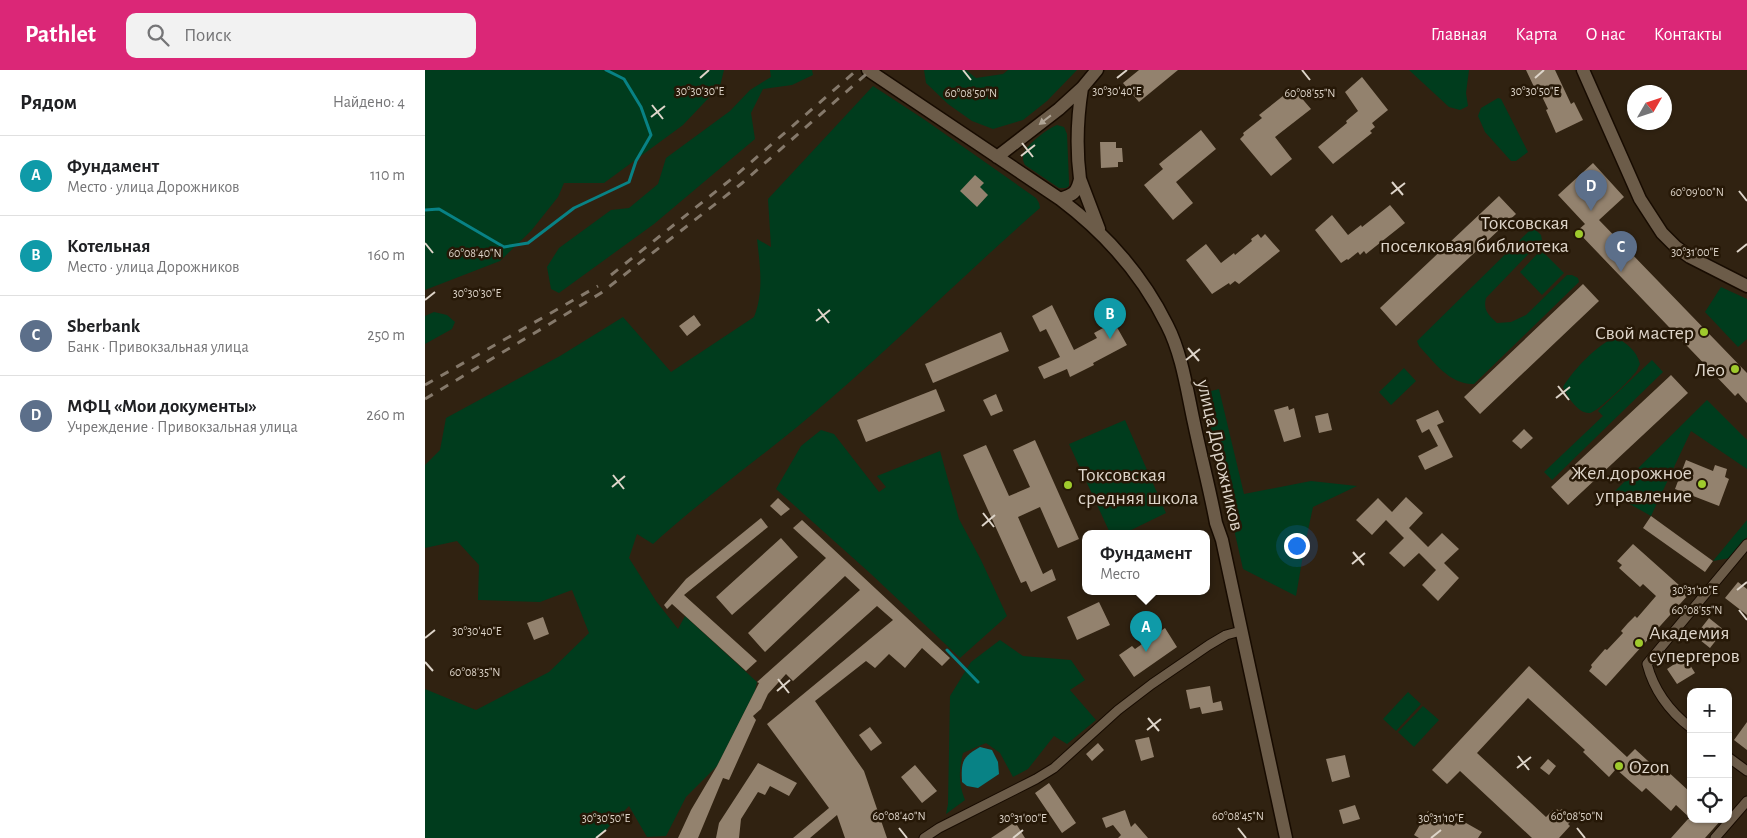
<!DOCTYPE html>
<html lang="ru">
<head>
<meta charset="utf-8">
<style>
	body { margin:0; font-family:"Alegreya Sans",sans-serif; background:#f2f2f2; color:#202124 }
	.controls { position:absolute; right:15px; bottom:15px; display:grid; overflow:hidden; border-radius:10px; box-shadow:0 1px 4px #0004 }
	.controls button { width:45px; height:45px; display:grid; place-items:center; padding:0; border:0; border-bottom:1px solid #e0e0e0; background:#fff; color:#202124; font:25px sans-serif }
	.compass { position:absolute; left:1202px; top:15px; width:45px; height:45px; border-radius:50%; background:#fff; box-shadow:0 1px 4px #0004; rotate:51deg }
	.you { position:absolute; left:871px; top:475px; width:18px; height:18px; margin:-12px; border:4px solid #fff; border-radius:50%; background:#1a73e8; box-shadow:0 0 0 8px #1a73e833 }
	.badge { display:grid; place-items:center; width:32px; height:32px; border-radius:50%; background:#db2777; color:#fff; font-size:16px; font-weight:700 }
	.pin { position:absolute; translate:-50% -41px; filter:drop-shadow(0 1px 2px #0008) }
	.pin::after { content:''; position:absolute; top:26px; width:18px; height:15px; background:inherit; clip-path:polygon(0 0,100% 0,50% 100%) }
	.popup { position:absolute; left:657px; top:460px; width:128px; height:65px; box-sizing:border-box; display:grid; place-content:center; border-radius:10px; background:#fff; filter:drop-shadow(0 1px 4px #0005); font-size:16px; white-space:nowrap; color:#757577 }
	.popup b { font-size:19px; color:#202124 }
	.popup::after { content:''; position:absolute; left:50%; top:100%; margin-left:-10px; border:10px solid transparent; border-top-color:#fff }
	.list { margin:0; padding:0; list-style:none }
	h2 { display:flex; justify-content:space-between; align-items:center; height:65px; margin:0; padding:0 20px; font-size:21px }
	h2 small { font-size:16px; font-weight:400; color:#757577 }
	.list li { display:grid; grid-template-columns:32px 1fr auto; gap:15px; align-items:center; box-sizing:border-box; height:80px; padding:0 20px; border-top:1px solid #e0e0e0 }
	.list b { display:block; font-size:19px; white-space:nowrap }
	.list p { margin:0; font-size:16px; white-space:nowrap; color:#757577 }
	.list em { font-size:16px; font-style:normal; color:#757577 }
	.icon { flex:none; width:28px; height:28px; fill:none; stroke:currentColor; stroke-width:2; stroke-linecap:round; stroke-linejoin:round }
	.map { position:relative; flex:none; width:1322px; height:768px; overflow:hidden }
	header { display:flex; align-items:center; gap:30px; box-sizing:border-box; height:70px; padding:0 25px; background:#db2777; color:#fff }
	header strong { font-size:24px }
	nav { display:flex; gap:28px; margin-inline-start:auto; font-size:18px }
	.search { width:350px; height:45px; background:#f2f2f2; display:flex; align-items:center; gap:12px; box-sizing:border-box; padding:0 18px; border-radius:10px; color:#757577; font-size:19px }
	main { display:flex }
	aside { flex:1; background:#fff }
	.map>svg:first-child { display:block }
	.green { fill:#003c1d }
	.water { fill:#088285 }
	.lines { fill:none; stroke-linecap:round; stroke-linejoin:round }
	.stream { stroke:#088285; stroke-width:3 }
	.building { fill:#93826e }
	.street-casing { stroke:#170b00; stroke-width:11 }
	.secondary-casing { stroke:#170b00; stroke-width:15 }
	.street { stroke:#6c5c49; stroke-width:9 }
	.secondary { stroke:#6c5c49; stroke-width:12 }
	.rail { stroke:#85796b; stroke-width:3; stroke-dasharray:9 9; stroke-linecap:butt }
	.oneway { fill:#b0a596 }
	.ticks { fill:none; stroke:#ded5ca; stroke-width:2 }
	.poi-dot { fill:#9fca2d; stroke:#261807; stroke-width:2 }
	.labels { text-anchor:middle; stroke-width:5; stroke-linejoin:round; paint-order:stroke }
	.poi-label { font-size:20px; fill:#ded5ca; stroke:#261807; text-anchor:end }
	.street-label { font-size:20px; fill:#ded5ca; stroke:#261807 }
	.ticks-label { font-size:12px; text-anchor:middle; fill:#ded5ca; stroke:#261807; stroke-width:5; stroke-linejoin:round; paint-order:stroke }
</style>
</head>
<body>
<header>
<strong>Pathlet</strong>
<div class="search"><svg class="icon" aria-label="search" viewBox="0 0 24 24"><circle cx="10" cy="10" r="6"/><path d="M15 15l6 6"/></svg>Поиск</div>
<nav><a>Главная</a><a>Карта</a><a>О нас</a><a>Контакты</a></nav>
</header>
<main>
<aside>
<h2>Рядом<small>Найдено: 4</small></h2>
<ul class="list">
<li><span class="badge" style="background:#0f9aa8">A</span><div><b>Фундамент</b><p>Место · улица Дорожников</p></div><em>110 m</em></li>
<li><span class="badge" style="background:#0f9aa8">B</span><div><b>Котельная</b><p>Место · улица Дорожников</p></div><em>160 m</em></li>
<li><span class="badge" style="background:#5c6f8a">C</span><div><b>Sberbank</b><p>Банк · Привокзальная улица</p></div><em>250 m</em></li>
<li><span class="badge" style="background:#5c6f8a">D</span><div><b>МФЦ «Мои документы»</b><p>Учреждение · Привокзальная улица</p></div><em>260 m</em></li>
</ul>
</aside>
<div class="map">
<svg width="1322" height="768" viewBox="0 0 1322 768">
	<rect width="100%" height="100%" fill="#302211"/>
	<path class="green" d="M0 0H299L295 16 258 55 179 113H139L133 127 106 161 75 191 0 220Z
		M345 0H387L388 5 367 15 338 19 326 43 330 69 229 154 134 223 126 219 122 197 134 178 186 140 204 138 233 114 241 88 305 41 325 20 346 7Z
		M499 0H541L551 8 578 4 583 0H652L622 31 598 50 568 59 547 51 523 34 501 13Z
		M984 0H1044L1041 23 1043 36 1035 40 1024 37Z
		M448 16 500 50 611 128 614 133 615 138C543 201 476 268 404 330 347 380 284 423 228 474L212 464 204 488 231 531 253 559 260 546 332 612 330 621 292 696 261 727 241 766 222 767 204 736 173 768H0V619L51 640 124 602 164 563 147 520 115 532 53 530 54 495 32 471 0 478V395L15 380 21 348 135 286 198 247 246 302 329 247C339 222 335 196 332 169L346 177 343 129Z
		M1073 28 1076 29 1103 82 1091 91H1086L1060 62 1053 46 1056 38Z
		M632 55 639 57 642 64 644 111V116L641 118H634L600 95C598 91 597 88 599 83 603 74 623 58 632 55Z
		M1110 159 1116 165 1117 170 1061 228C1058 240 1063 245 1072 253L1086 252 1101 245 1142 205H1147L1153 208 1154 212 1049 314C1025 315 1009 292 994 276L992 271 1105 160Z
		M1116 180 1139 203 1117 225 1095 202Z
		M1296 217 1322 229V269L1313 277 1280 242Z
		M9 242 22 245 30 252 27 259 0 274V246Z
		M1190 267C1203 274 1211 280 1215 294 1213 297 1212 302 1209 304 1204 311 1172 342 1165 343 1153 344 1142 326 1138 317 1149 299 1171 276 1190 267Z
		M1227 290 1238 302 1127 410 1119 402 1178 346 1173 341Z
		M979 298 991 311 966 335 954 322Z
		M794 319 819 424 886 411 932 416 888 437 879 479 871 526 818 499 778 323Z
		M1282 330 1322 370V399L1266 361 1226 446 1187 424Z
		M700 350 741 443 700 463H685L644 374Z
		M396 360 409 364 454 422 461 417 452 406 515 381 534 449 556 490 582 546 535 588 446 504 351 419 376 376Z
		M1322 450V467L1305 488 1288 491Z
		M575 570 598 586 646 590 660 610 645 620 671 650 642 674 629 666 603 699 588 707 575 683 561 673 538 683C534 701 533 713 540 730L521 744 523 734 525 626 546 592Z
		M983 622 996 634 971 661 958 649Z
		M998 636 1014 650 989 677 973 662Z"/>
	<path class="water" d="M555 677 567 680 573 692 574 704 553 718 542 716 537 712C536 692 537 687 555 677Z"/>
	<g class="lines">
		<path class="stream" d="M0 140 14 139 79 177 103 173 149 138 204 112 211 91 226 65 216 37 199 9 181 0
			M522 580 553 612"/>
	</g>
	<path class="building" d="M714 0H753L714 32 698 13Z
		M1101 0H1130L1146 34 1149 32 1158 50 1131 63 1121 40 1123 39 1113 18 1110 19Z
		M937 7 963 40 947 53 950 57 945 61 947 63 908 94 893 77 922 53 921 51 933 41 920 22Z
		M868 18 886 39 850 67 867 89 846 106 815 69 819 65 818 63 837 48 834 45Z
		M776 60 791 79 751 112 768 133 748 150 719 115 738 99 734 94Z
		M675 72H691V78H697L698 92H693V97L676 98Z
		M1168 93 1199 127 1174 150 1322 303V333L1313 323 1310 326 1152 161 1160 154 1133 125Z
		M550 105 559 113 555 117 563 125 552 137 535 121Z
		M1074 126 1091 144 971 256 955 238Z
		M965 135 980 153 941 184 939 181 935 185 933 182 923 190 922 189 916 193 890 160 907 145 923 165 936 155 937 157Z
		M833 164 836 168 840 164 855 181 814 214 810 211 805 215 804 213 787 224 761 190 781 174 796 193 809 183 810 185 827 171 826 169Z
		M1158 214 1174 231 1055 344 1039 327Z
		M627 235 649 280 672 268 669 263 689 252 702 275 668 293 669 295 645 307 642 299 619 309 613 297 635 287 621 259 615 262 607 246Z
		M269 245 276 255 262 266 254 256Z
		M576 262 584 281 508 313 500 294Z
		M1246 305 1263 323 1143 435 1126 417Z
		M511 319 520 341 441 372 432 350Z
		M571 324 578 341 566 346 558 330Z
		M863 336 864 340 869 338 876 367 859 372 849 340Z
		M1013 340 1019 352 1012 355 1028 387 1000 400 993 386 1013 376 1004 359 997 363 991 350Z
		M903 343 907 360 894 363 890 346Z
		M1099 359 1108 368 1096 379 1087 371Z
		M610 370 654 469 633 478 615 437 593 447 618 504 627 499 631 510 606 522 601 511 596 513 538 385 561 375 584 426 605 417 588 380Z
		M1261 390 1288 401 1290 395 1302 399 1300 407 1304 409 1294 436 1250 419Z
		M981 427 998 443 984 458 1003 477 1017 463 1034 479 1019 493 1034 508 1013 531 997 515 1011 500 994 483 979 497 964 483 979 468 961 450 947 465 931 450 953 428 967 442Z
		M353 428 365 439 356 446 345 436Z
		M1226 446 1288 491 1280 502 1218 458Z
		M336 448 343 457 259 525 332 591 321 601 247 534 242 539 239 535 261 509Z
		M377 450 525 588 517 596 497 578 480 598 464 584 450 598 441 591 390 631 439 701 462 768H420L412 745 385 768H368L404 738 342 654 468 550 452 536 368 611 361 604 343 624 336 639 328 646 331 650 304 710 298 708 273 768H253L266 740 292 696 334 613 332 612 435 520 420 506 340 582 323 563 401 488 368 458Z
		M356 468 373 487 307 545 291 527Z
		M1208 474 1264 524 1181 616 1164 601 1167 597 1166 595 1180 579 1182 580 1198 563 1196 561 1203 553 1210 546 1212 548 1231 526 1218 514 1215 517 1194 498 1197 495 1192 491Z
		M1313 512 1322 519V545L1300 528Z
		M674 532 685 555 652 570 642 547Z
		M118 547 124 564 109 570 102 553Z
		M1284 548 1299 560 1285 578 1270 566Z
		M740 558 752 577 709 607 694 585 707 576 710 579Z
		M1260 587 1270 603 1252 614 1242 599Z
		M1104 596 1202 687 1210 679 1235 702 1239 698 1266 723V749L1251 735 1246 741 1221 718 1217 722 1191 699 1184 707 1158 682 1160 680 1103 628 1052 683 1121 747 1128 740 1130 742 1132 739 1134 741 1137 739 1145 747 1143 749 1146 751 1143 754 1145 756 1134 768H1107L1035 701 1022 714 1007 700Z
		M785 616 788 633 796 631 798 640 777 644 775 637 765 639 761 620Z
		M1322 652V680L1309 670Z
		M445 657 457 673 446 681 434 665Z
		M724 667 729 687 716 691 710 670Z
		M673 673 679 680 667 691 661 684Z
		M920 685 925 707 907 712 901 689Z
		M1123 689 1131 696 1124 705 1115 698Z
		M333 693 372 713 364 726 345 716 340 725 333 722 316 749 314 768H291L294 753Z
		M490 695 512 721 497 733 476 707Z
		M624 713 651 753 637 763 610 723Z
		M930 735 935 749 918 754 914 740Z
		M700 740 706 757 710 753 723 768H693L696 765 688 755 681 758 677 748Z
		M1003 741 1029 756 1034 749 1057 762 1053 768H994L989 765Z
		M1263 749H1297L1280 768H1246Z
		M590 752 600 768H566Z"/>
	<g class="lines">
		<defs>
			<path id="street" d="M1266 658C1244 641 1229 621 1222 594L1322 474
				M1303 687 1322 701
				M499 768 514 758 611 709 629 698 693 640 727 614 784 575 801 565 816 561
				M1290 768 1322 731"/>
			<path id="secondary" d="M443 0 635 129C680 163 717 204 742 255 757 284 762 321 769 353 776 387 785 420 791 453L797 470 861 768
				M1158 0 1215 129 1237 163 1251 177 1265 187 1322 216
				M657 18C652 49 651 78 655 109L674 159
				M572 87 634 39 657 18 672 0
				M635 129C648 125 652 123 655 109"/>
		</defs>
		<use href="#street" class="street-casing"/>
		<use href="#secondary" class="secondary-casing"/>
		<use href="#street" class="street"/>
		<use href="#secondary" class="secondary"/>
		<path class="rail" d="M186 205 309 107 432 0
			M0 315 173 216
			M0 329 176 223 316 114 446 0"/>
	</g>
	<defs><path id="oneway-solid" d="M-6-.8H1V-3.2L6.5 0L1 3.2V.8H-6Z" transform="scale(1.25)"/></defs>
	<use class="oneway" href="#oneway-solid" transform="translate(620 50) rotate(142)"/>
	<path class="ticks" d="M538 0 546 10M877 0 885 10M275 8 284 0M692 8 702 0M1110 8 1119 0M227 35 238 49M226 47 240 36M597 73 608 87M596 86 610 75M967 112 978 125M1314 121 1322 131M966 124 980 113M0 173 8 183M1312 182 1322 174M0 230 10 222M393 239 404 253M391 251 405 240M763 278 774 291M761 290 775 279M1133 316 1144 330M1131 328 1145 317M188 405 199 419M187 417 200 406M558 443 569 457M557 456 570 445M928 482 939 495M927 494 940 483M1312 520 1322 512M1314 540 1322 550M0 568 10 560M0 592 8 601M353 609 364 623M352 621 365 610M723 648 734 661M722 660 736 649M1093 686 1104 700M1092 698 1106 687M474 758 482 768M813 758 821 768M1152 758 1160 768M171 768 181 760M588 768 598 760M1006 768 1016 760"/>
	<g class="poi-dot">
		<circle cx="1154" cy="164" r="5"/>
		<circle cx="1279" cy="262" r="5"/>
		<circle cx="1310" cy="299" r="5"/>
		<circle cx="1277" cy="414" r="5"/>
		<circle cx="643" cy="415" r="5"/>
		<circle cx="1214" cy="573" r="5"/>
		<circle cx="1194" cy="696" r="5"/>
	</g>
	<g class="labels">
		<g class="poi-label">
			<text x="1144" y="159">Токсовская<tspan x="1144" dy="23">поселковая библиотека</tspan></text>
			<text x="1269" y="269">Свой мастер</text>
			<text x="1300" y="306">Лео</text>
			<text x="1267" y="409">Жел.дорожное<tspan x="1267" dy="23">управление</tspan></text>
			<text x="653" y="411" text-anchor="start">Токсовская<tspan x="653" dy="23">средняя школа</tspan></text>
			<text x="1224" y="569" text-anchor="start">Академия<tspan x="1224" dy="23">супергеров</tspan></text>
			<text x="1204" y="703" text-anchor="start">Ozon</text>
		</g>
		<g class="street-label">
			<text transform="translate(796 385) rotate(77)" y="7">улица Дорожников</text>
		</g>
	</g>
	<g class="ticks-label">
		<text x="692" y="25">30°30'40"E</text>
		<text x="275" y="25">30°30'30"E</text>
		<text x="1110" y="25">30°30'50"E</text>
		<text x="885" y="27">60°08'55"N</text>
		<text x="546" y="27">60°08'50"N</text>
		<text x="1272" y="126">60°09'00"N</text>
		<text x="1270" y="186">30°31'00"E</text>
		<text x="50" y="187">60°08'40"N</text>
		<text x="52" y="227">30°30'30"E</text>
		<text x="1270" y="524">30°31'10"E</text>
		<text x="1272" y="544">60°08'55"N</text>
		<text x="52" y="565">30°30'40"E</text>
		<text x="50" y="606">60°08'35"N</text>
		<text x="474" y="750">60°08'40"N</text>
		<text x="813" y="750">60°08'45"N</text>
		<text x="1152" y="750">60°08'50"N</text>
		<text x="181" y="752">30°30'50"E</text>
		<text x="598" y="752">30°31'00"E</text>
		<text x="1016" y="752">30°31'10"E</text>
	</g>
</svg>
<div class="controls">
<button>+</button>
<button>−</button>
<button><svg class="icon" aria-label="locate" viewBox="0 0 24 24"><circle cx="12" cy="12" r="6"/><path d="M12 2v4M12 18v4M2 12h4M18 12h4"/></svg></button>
</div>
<svg class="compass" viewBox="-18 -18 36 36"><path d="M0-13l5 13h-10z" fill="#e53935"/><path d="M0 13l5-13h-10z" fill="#757577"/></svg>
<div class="you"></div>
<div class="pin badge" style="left:721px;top:582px;background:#0f9aa8">A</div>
<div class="popup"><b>Фундамент</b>Место</div>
<div class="pin badge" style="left:685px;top:269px;background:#0f9aa8">B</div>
<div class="pin badge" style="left:1196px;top:202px;background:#5c6f8a">C</div>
<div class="pin badge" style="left:1166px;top:141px;background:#5c6f8a">D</div>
</div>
</main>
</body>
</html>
